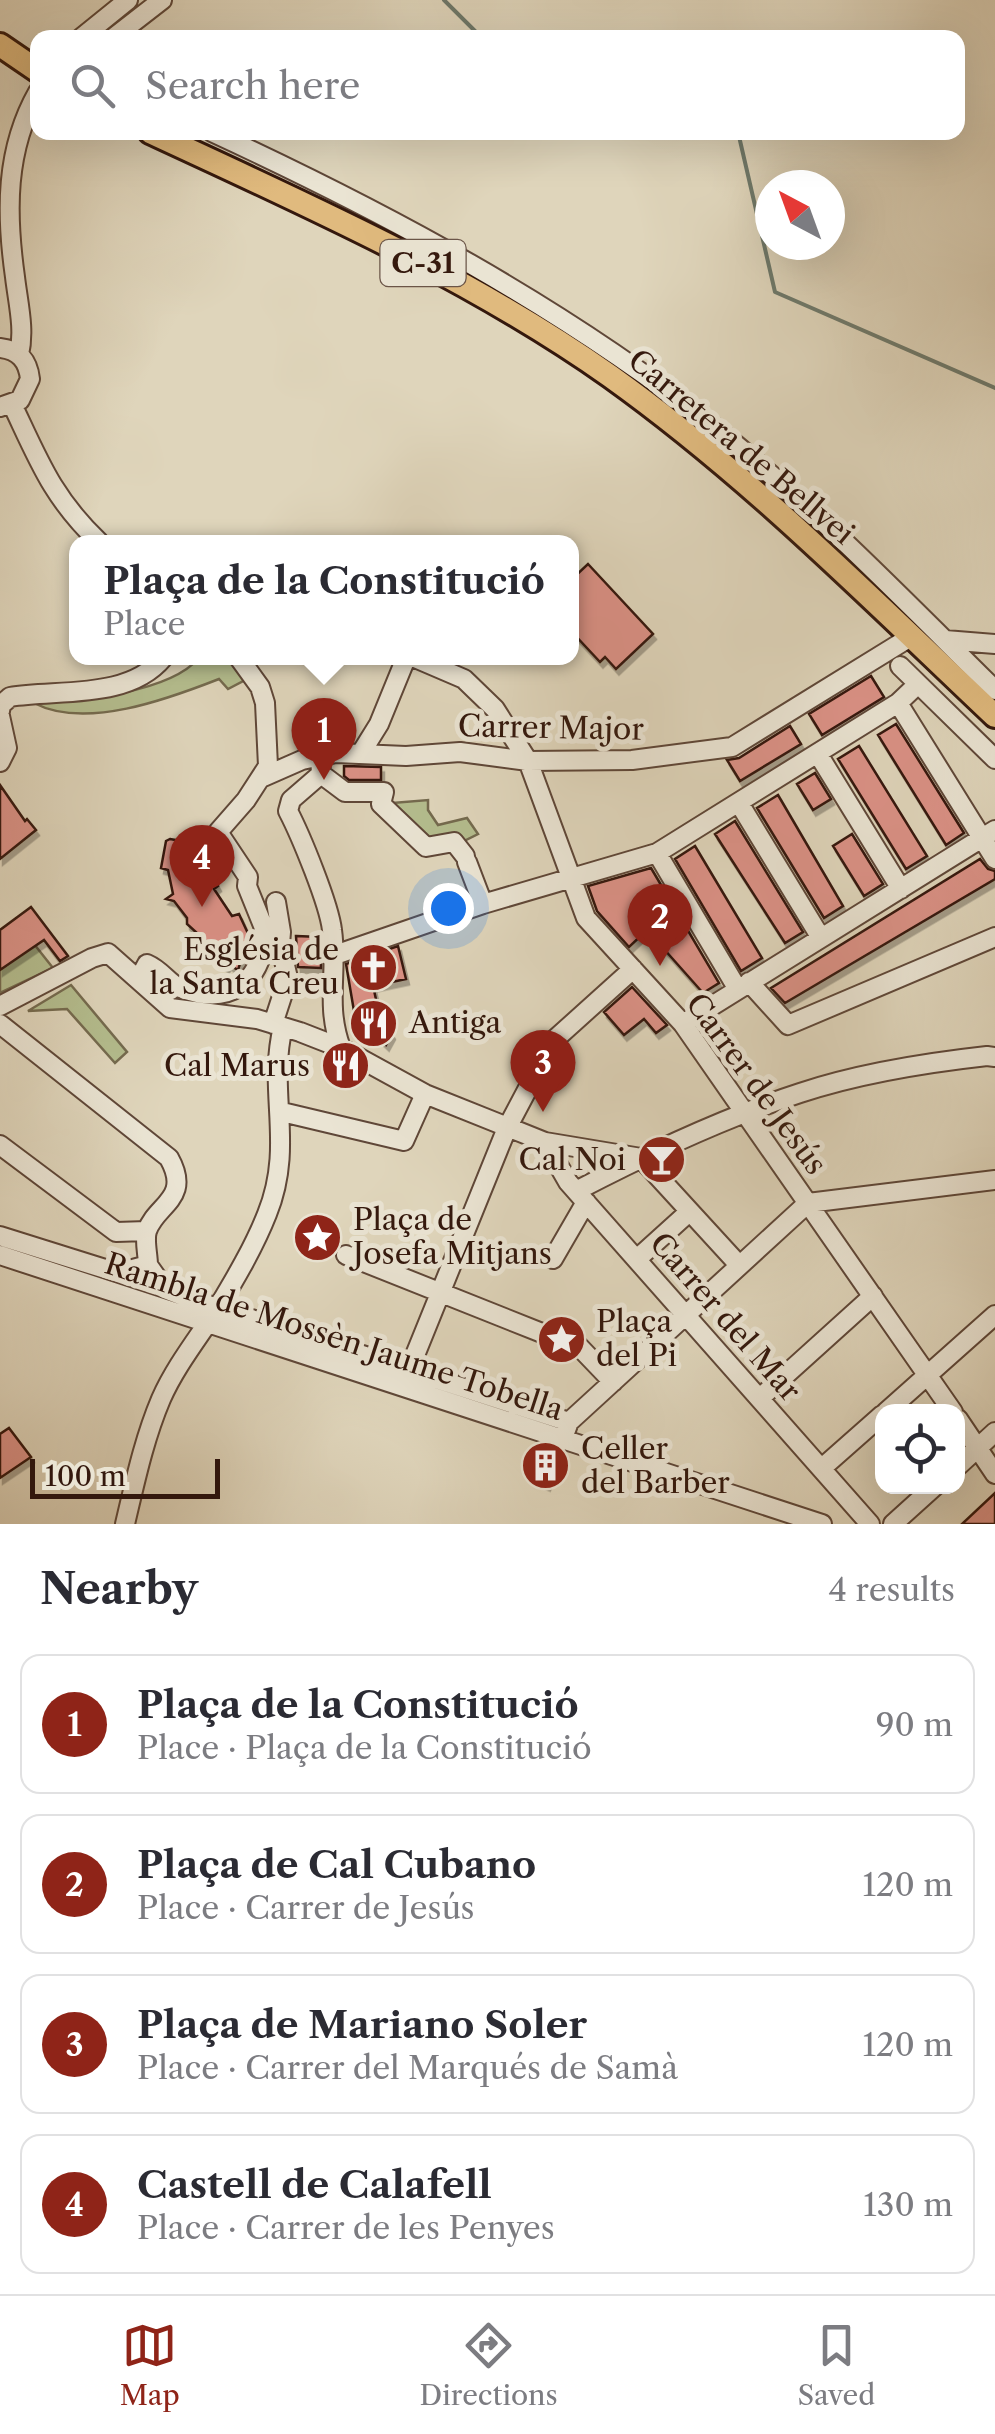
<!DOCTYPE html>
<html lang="en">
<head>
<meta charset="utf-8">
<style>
	body { margin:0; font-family:"Libre Caslon Text",serif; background:#f7f7f7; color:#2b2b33 }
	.controls { position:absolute; right:30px; bottom:30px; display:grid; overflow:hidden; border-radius:20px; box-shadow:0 10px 40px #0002 }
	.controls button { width:90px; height:90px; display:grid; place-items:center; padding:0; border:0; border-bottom:2px solid #e1e1e2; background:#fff; color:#2b2b33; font:50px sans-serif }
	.compass { position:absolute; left:755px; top:170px; width:90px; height:90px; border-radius:50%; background:#fff; box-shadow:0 10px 40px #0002; rotate:319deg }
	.scale { position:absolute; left:30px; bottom:25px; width:190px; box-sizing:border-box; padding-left:10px; border:5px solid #34180d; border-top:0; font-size:28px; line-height:35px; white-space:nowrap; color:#34180d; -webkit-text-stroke:8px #eae4d3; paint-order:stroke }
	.you { position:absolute; left:448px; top:908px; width:35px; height:35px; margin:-25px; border:8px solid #fff; border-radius:50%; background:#1a73e8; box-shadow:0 0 0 15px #1a73e833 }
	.badge { display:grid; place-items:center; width:65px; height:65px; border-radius:50%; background:#8f2418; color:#fff; font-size:32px; font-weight:700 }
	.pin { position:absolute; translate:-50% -82px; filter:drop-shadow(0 2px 5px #0008) }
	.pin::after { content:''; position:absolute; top:52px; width:35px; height:30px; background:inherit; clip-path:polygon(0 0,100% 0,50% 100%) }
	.popup { position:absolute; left:69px; top:535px; width:510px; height:130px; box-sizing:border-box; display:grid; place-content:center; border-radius:20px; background:#fff; filter:drop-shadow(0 2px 8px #0005); font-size:32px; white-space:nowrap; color:#7c7c81 }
	.popup b { font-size:38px; color:#2b2b33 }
	.popup::after { content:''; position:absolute; left:50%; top:100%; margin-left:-20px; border:20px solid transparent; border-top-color:#fff }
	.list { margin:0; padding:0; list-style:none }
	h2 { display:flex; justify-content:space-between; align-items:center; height:130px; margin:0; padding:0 40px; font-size:42px }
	h2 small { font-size:32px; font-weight:400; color:#7c7c81 }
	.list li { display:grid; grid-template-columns:65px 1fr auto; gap:30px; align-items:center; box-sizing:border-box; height:140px; margin:0 20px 20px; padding:0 20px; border:2px solid #e1e1e2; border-radius:20px }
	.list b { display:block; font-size:38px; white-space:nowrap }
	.list p { margin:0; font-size:32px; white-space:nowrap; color:#7c7c81 }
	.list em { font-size:32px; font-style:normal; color:#7c7c81 }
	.icon { flex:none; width:55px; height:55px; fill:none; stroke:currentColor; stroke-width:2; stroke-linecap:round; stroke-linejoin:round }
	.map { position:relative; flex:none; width:995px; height:1524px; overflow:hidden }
	.search { position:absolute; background:#fff; box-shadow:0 10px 40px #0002; left:30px; right:30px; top:30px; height:110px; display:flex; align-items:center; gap:25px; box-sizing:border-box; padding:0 35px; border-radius:20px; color:#7c7c81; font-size:38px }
	.sheet { height:770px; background:#fff }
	nav { display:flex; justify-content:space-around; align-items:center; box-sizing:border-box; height:140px; border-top:2px solid #e1e1e2; background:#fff; font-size:28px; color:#7c7c81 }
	nav a { display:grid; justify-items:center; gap:5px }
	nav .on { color:#8f2418 }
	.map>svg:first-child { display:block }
	.green { fill:#b4bd8e; stroke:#746a4e; stroke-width:2.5 }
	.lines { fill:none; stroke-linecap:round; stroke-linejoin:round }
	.stream { stroke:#6e796b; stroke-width:4 }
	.building { fill:#db9186; stroke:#34180d; stroke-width:2.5; filter:url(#shadow) }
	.minor-casing { stroke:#5f4738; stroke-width:22 }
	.major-casing { stroke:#34180d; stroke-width:28 }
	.minor { stroke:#eae4d3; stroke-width:18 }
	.major { stroke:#e0ba7e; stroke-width:22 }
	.labels { text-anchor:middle; stroke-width:10; stroke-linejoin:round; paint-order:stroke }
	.shield { fill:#eae4d3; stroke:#6b5548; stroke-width:2.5 }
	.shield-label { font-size:28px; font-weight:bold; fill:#34180d }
	.street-label { font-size:30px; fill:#34180d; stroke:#eae4d3 }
	.poi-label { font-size:30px; fill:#34180d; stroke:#eae4d3; text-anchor:start }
</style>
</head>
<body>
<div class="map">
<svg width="995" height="1524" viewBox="0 0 995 1524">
	<defs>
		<filter id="shadow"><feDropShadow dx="3" dy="5.5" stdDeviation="0" flood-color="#0004"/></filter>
	</defs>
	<rect width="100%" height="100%" fill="#dfd5bb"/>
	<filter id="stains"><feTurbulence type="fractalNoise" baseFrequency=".002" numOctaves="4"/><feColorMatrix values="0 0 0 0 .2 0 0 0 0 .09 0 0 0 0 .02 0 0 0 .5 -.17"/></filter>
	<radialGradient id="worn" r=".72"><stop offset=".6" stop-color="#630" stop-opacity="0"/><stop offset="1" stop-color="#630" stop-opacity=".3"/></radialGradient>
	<path class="green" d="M199 658H231L247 679 228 689 219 679C168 699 85 730 34 703 79 701 169 693 199 658Z
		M428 800V810L438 825 467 818 478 834 464 841 426 839 392 803Z
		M34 944 53 968 0 993V970Z
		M71 985 127 1052 115 1063 67 1009 28 1011Z"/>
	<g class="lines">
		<path class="stream" d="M444 0 482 38
			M738 132 775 292 995 388"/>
	</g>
	<path class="building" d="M588 564 653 634 616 669 605 657 600 662 572 632V579Z
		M871 676 884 697 822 735 809 714Z
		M896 724 964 833 946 845 878 735Z
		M790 726 801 744 740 781 727 760 739 758Z
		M859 746 927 856 906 869 838 759Z
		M344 766 381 767V780H349L344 776Z
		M815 773 831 799 813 810 797 784Z
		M0 785 25 821 27 819 36 830 0 859Z
		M778 795 843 906 824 918 757 808Z
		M735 821 803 932 785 943 715 834Z
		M852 834 883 884 864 896 833 846Z
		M170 839 192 843 218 886 214 889 232 916 239 914 251 940 246 944 238 970 228 964 226 967 204 951 209 944 187 924V918L174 901 166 899 173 894 168 870 161 868 166 841Z
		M695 846 762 958 741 971 675 859Z
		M980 859 988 869 995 871V879L785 1003 771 988Z
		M651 868 719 983 703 993 647 930 629 947 597 911 588 886Z
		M31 907 68 956 60 961 44 940 0 970V930Z
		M296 936 320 937 321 968 298 967Z
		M398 946 406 979 373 986 380 1017 392 1034 386 1045 365 1025 362 1015 355 1017 346 964Z
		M632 987 667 1025 656 1033 644 1019 624 1035 604 1012Z
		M9 1428 31 1457 0 1478V1434Z
		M544 1448 560 1453 547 1485 531 1478Z
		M995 1493V1524H962Z"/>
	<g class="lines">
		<defs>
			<path id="minor" d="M81 38 128 0
				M113 38 162 0
				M212 132C387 213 561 306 713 426 814 507 903 599 995 690
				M0 348C19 350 28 361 30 379L20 400 0 407
				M19 355C25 329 18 303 15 277 6 213 5 150 38 92
				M12 404C39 461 52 497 99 542
				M945 640 995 644
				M239 658 260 687 265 703 268 766 246 800 218 832 248 877 247 886 266 933
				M415 658 464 679 495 709 528 761 586 918 683 1024 953 1412
				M900 666 995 759
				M898 703 995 859
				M0 711 1 705 10 697C58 689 128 700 163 658
				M0 716 7 748 0 762
				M361 753 379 724 406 658
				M320 754 321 774 291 800 288 811C301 836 329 904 332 930 338 972 325 1005 341 1048
				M818 754 901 889
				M321 774 345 792H384L381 804 426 847 454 842 465 856
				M261 778 302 760 336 753 406 756 460 752 528 761 632 760 732 747 912 636
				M739 803 821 938
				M657 853 737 988
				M467 862 483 904
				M332 956 483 904 657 853 898 703 918 684
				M139 979 147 964C161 970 168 982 178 987 229 1007 260 985 266 933
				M749 982 788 1025 995 937
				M0 1006 92 958 108 953 170 1008 257 1019 300 1032 341 1048 425 1094 545 1142 641 1158
				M0 1024 169 1158C192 1199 156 1204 147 1231 144 1240 148 1255 148 1265
				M273 1024 288 978 280 944 281 932 276 902
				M683 1024 995 830
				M282 1112 404 1141 425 1094
				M545 1142 568 1182 870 1524
				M0 1145 116 1232 147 1231
				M641 1158 739 1265
				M576 1191C647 1154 723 1118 800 1093 860 1073 924 1063 987 1056L995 1057
				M0 1236 118 1273 148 1265
				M0 1255 822 1524
				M346 1255 542 1333H566L613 1382
				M553 1259 586 1202
				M637 1259 689 1212
				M148 1265 165 1289 199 1302 569 1422
				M409 1370 507 1128 553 1041 633 969
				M760 1398 873 1296
				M886 1412 995 1315
				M958 1419 995 1474
				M562 1441 569 1422 808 1203 995 1180
				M958 1466 995 1432
				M822 1468 882 1415
				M125 1524C135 1482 144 1439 161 1399 175 1367 198 1338 217 1309 235 1279 254 1247 267 1214 295 1145 267 1092 283 1027
				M893 1524 935 1486"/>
			<path id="major" d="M0 45 38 71
				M150 132C307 205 468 276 610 376 750 476 870 598 995 716"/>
		</defs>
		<use href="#minor" class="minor-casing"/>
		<use href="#major" class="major-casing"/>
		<use href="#minor" class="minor"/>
		<use href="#major" class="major"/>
	</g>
	<defs>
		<symbol id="church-disc" viewBox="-11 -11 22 22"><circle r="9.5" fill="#8f2418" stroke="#eae4d3"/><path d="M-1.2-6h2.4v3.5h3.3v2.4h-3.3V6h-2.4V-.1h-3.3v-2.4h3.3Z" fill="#fff"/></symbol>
		<symbol id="restaurant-disc" viewBox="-11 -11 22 22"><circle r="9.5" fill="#8f2418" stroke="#eae4d3"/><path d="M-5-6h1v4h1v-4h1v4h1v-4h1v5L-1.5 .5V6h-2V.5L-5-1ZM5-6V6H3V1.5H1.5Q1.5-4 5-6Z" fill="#fff"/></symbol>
		<symbol id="bar-disc" viewBox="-11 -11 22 22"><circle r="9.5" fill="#8f2418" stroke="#eae4d3"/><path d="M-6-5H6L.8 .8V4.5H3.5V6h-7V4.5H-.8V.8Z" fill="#fff"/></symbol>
		<symbol id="sight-disc" viewBox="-11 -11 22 22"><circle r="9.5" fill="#8f2418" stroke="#eae4d3"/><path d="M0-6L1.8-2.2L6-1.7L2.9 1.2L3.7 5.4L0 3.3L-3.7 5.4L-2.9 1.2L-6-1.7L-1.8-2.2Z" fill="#fff"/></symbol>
		<symbol id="building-disc" viewBox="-11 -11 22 22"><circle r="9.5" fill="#8f2418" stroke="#eae4d3"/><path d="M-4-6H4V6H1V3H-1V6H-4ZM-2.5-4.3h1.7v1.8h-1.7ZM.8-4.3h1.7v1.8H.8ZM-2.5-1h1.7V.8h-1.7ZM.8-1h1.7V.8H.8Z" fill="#fff"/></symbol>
	</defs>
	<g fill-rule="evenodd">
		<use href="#church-disc" x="346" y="940" width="55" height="55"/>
		<use href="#restaurant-disc" x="346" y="996" width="55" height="55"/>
		<use href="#restaurant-disc" x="318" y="1038" width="55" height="55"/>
		<use href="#bar-disc" x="634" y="1132" width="55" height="55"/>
		<use href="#sight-disc" x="290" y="1210" width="55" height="55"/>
		<use href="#sight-disc" x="534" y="1312" width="55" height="55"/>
		<use href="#building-disc" x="518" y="1438" width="55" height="55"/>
	</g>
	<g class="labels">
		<rect class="shield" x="380.5" y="240" width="85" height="46" rx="8"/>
		<g class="shield-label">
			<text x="423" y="273">C-31</text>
		</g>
		<g class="street-label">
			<text transform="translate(741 447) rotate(40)" y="10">Carretera de Bellvei</text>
			<text transform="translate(551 728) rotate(1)" y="10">Carrer Major</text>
			<text transform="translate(756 1084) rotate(54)" y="10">Carrer de Jesús</text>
			<text transform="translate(725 1317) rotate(49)" y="10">Carrer del Mar</text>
			<text transform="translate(334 1337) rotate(18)" y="10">Rambla de Mossèn Jaume Tobella</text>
		</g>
		<g class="poi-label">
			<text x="339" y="960" text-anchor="end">Església de<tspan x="339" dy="34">la Santa Creu</tspan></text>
			<text x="409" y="1033">Antiga</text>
			<text x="310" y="1076" text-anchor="end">Cal Marus</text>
			<text x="626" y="1170" text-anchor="end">Cal Noi</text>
			<text x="353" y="1230">Plaça de<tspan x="353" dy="34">Josefa Mitjans</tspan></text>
			<text x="596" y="1332">Plaça<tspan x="596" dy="34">del Pi</tspan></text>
			<text x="581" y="1459">Celler<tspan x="581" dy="34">del Barber</tspan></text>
		</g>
	</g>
	<rect width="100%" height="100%" filter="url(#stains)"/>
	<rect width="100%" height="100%" fill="url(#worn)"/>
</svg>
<div class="controls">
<button><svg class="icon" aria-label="locate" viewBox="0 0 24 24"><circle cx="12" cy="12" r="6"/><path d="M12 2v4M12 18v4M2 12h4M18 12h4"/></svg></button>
</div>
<svg class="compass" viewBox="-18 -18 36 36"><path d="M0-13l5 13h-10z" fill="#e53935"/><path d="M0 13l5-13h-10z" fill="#7c7c81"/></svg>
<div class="scale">100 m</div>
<div class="you"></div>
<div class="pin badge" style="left:324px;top:780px">1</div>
<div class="popup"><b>Plaça de la Constitució</b>Place</div>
<div class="pin badge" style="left:660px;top:966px">2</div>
<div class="pin badge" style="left:543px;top:1112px">3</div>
<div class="pin badge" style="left:202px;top:907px">4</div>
<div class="search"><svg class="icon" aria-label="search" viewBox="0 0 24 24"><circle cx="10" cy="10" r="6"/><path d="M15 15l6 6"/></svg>Search here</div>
</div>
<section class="sheet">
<h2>Nearby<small>4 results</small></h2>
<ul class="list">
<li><span class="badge">1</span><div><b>Plaça de la Constitució</b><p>Place · Plaça de la Constitució</p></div><em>90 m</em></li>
<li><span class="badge">2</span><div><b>Plaça de Cal Cubano</b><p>Place · Carrer de Jesús</p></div><em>120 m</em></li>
<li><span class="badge">3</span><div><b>Plaça de Mariano Soler</b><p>Place · Carrer del Marqués de Samà</p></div><em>120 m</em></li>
<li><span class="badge">4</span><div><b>Castell de Calafell</b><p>Place · Carrer de les Penyes</p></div><em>130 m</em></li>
</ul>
</section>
<nav>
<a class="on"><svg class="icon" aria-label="map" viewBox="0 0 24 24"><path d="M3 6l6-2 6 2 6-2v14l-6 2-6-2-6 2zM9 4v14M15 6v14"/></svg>Map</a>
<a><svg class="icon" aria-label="directions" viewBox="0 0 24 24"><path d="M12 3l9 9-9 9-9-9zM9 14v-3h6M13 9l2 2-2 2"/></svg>Directions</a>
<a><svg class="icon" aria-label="saved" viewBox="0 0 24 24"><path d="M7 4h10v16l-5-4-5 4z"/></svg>Saved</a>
</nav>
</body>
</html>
